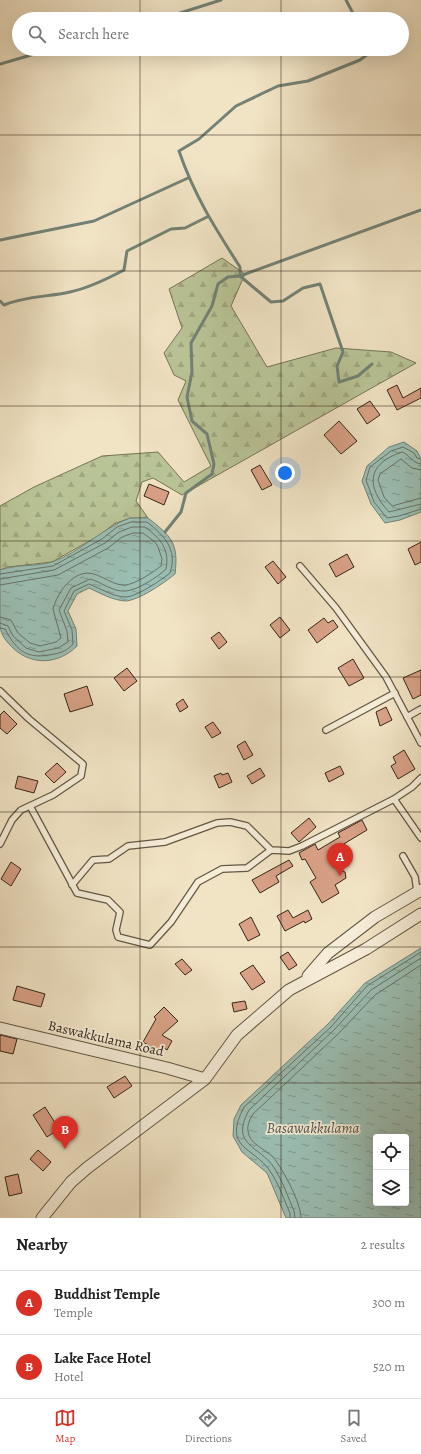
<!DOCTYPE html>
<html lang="en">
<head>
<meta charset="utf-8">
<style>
	body { margin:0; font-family:Alegreya,serif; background:#f2f2f2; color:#222 }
	.controls { position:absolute; right:12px; bottom:12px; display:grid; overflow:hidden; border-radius:4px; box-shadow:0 4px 16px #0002 }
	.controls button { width:36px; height:36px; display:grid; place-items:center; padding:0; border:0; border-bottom:1px solid #e0e0e0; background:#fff; color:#222; font:20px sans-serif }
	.you { position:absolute; left:285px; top:473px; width:14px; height:14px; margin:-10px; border:3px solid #fff; border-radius:50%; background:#1a73e8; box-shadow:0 0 0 6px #1a73e833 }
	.badge { display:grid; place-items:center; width:26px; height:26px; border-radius:50%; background:#d93025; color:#fff; font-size:13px; font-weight:700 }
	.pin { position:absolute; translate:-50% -33px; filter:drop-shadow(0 1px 2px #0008) }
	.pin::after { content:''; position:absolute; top:21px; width:14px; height:12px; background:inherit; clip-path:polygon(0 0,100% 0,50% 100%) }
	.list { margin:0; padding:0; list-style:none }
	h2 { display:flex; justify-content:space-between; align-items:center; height:52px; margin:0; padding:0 16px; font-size:17px }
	h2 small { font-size:13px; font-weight:400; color:#767676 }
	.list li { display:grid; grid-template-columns:26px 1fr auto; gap:12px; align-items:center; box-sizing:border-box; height:64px; padding:0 16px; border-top:1px solid #e0e0e0 }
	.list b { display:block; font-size:15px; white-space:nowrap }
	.list p { margin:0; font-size:13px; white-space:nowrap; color:#767676 }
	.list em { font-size:13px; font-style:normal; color:#767676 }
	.icon { flex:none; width:22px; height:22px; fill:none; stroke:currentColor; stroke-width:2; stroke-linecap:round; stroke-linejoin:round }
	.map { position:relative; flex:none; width:421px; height:1218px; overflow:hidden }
	.search { position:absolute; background:#fff; box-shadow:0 4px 16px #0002; left:12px; right:12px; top:12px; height:44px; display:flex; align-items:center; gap:10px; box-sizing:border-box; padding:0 14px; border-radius:22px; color:#767676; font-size:15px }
	.sheet { height:180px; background:#fff }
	nav { display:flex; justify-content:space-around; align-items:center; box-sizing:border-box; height:56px; border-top:1px solid #e0e0e0; background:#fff; font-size:11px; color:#767676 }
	nav a { display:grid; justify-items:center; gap:2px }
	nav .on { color:#d93025 }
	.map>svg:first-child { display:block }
	.forest { fill:url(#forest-firs); stroke:#767557 }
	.water { fill:url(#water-ripples); stroke:#728276; fill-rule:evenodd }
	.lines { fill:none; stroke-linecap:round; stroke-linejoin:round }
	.shore { stroke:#687266; stroke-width:1 }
	.stream { stroke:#728276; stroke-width:3 }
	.building { fill:#d9a186; stroke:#342618 }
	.service-casing { stroke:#635643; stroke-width:8 }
	.minor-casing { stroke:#635643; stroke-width:13 }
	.service { stroke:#f6edd9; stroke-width:5.5 }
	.minor { stroke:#f6edd9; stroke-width:11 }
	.grid { fill:none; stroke:#342618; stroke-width:1; stroke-opacity:0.55 }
	.labels { text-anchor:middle; stroke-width:3.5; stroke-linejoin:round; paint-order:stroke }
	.street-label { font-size:14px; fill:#342618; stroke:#f6edd9 }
	.water-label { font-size:15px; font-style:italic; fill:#535447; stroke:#f6edd9 }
</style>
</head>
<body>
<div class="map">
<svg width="421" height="1218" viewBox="0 0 421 1218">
	<defs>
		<pattern id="forest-firs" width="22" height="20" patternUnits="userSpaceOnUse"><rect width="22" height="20" fill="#b9c496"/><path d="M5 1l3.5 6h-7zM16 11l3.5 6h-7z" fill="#a0a881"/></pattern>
		<pattern id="water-ripples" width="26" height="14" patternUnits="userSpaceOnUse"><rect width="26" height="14" fill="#9bbfb4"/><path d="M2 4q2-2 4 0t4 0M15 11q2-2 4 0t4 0" fill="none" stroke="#7f9b91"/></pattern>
	</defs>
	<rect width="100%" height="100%" fill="#f1e4c5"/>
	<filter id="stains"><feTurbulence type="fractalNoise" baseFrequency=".005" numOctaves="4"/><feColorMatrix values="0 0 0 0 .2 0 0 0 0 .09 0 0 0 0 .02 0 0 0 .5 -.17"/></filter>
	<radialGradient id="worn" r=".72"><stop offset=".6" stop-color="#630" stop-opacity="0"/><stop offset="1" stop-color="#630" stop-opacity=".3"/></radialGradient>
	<path class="forest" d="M222 258 245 274 231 306 267 367 336 348 391 352 416 363 182 495 153 478 142 482 136 501 148 518H130L114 524 100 535 52 562 8 567 0 570V506L34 487 102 456 158 452 184 482 211 466 178 400 186 381 174 375 164 353 182 328 169 289Z"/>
	<path class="water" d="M404 442 417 451 421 459V512L400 520 385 523 371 504 362 481 367 466 389 447Z
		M130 518H148C171 536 179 543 175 574 164 583 138 601 125 601 112 600 100 593 89 588L77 594 68 611 76 629 77 646C59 664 33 666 14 649 7 642 1 636 0 626 0 608 0 588 0 570 17 564 35 567 52 562 81 552 102 528 130 518Z
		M421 948V1218H286L267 1173 242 1152 233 1136 234 1119 241 1105 328 1024 365 983ZM376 1137H406V1203H376Z"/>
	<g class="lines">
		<path class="shore" d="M421 459 417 458 414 453 403 447 391 451 370 467 366 480 374 502 387 518 399 516 421 509
			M421 464C412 463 410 455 402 452 366 464 366 487 389 512L421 504
			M421 470 412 468 401 459 380 474 378 480 384 497 392 506 421 498
			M0 574 53 566 102 539 117 527 131 522H147C164 535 178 550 170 573 161 580 138 596 126 597 113 597 100 588 89 584L74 591 64 611 72 630 73 644C68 650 61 653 54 654 28 660 17 652 5 629L0 628
			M0 579 54 570 105 543 119 532 132 527H145C160 538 170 549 166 569 158 577 136 591 125 591 113 592 101 582 90 579L71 588 59 610 67 631 68 642 58 648 39 652 26 648 13 636 8 626 0 623
			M0 585 58 575 108 548 122 537 133 533H143L155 542 158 547 162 559 161 566C152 573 137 583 126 585 115 586 104 577 94 574 74 568 57 593 53 609L61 638 56 642 40 646 30 643 18 633 11 620 0 617
			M290 1218V1213C284 1200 279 1184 270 1171 253 1146 222 1149 244 1107L331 1027 367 986 421 952
			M295 1218 294 1211C288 1197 283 1182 275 1169 260 1145 229 1146 249 1110L334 1030 371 990 421 958
			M301 1218C301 1203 283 1169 273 1157 265 1149 249 1144 248 1131 247 1125 250 1119 253 1114L338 1034 375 995 421 965"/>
		<path class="stream" d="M346 0 356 19
			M161 19 221 0
			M83 49 98 52 104 49
			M371 49 372 51 360 60 308 81 278 86 236 106 199 139 179 151C194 195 215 228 240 267V276L271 302 283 301 303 288 320 284 343 352 337 366 339 382 358 376 372 364
			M0 64 52 49
			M0 240 94 221 188 178
			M0 301 4 305C26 296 47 297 70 292 89 288 107 279 124 270L127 251 171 229 185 228 207 217
			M165 532 181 512 186 493 212 474 214 464 207 434 192 421 187 397 192 372 191 343 212 306 218 284 228 277 240 276 421 210"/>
	</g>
	<path class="building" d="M397 385 403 398 421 388V398L397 410 387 390Z
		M370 401 380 415 367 424 357 409Z
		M339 421 357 441 341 454 324 435Z
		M260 465 272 485 262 490 251 470Z
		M149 484 169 492 164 505 144 496Z
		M421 542V562L415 565 408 549Z
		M347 554 354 567 336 577 329 564Z
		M273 561 286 577 278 584 265 567Z
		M280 617 290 630 280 638 270 625Z
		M324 618 328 623 333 620 338 627 317 643 308 630Z
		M219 632 227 642 219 649 211 638Z
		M353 659 364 678 349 686 338 668Z
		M127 668 137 681 124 691 114 678Z
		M421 670V695L413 699 403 678Z
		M87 686 93 705 70 712 64 694Z
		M183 699 188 707 180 712 176 704Z
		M386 707 392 720 380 726 376 712Z
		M4 711 17 724 7 734 0 728V715Z
		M213 722 221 733 212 738 205 727Z
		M245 741 253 755 244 760 237 746Z
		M404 750 415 769 398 779 391 766 396 763 393 757Z
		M57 763 66 772 54 783 45 774Z
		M340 766 344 774 329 782 325 773Z
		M260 768 265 776 252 784 247 776Z
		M221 773 222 775 228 773 232 782 219 788 214 776Z
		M18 776 38 781 34 793 15 788Z
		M309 818 316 827 299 842 291 833Z
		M362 820 367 830 337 848 343 860 332 866 345 872 346 878 335 885 339 893 322 903 310 882 316 878 305 859 302 860 299 853 315 844 318 850 340 837 338 833Z
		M289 860 293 866 276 876 279 882 260 893 252 880Z
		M11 862 21 869 11 886 1 879Z
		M288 910 293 918 308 910 312 919 305 923 304 921 285 931 277 916Z
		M251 917 260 935 248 941 239 924Z
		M288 952 297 965 289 970 280 957Z
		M182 959 192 970 185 975 175 964Z
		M253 965 265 982 252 990 240 973Z
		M17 986 45 994 41 1007 13 1000Z
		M245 1001 247 1009 234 1012 232 1003Z
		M164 1007 178 1021 162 1035 172 1041 167 1050 163 1047 160 1052 143 1042 156 1019 154 1017Z
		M0 1035 17 1039 13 1054 0 1051Z
		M125 1076 132 1086 114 1098 107 1087Z
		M45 1107 59 1129 47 1137 33 1115Z
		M38 1150 51 1162 43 1171 30 1159Z
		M18 1174 22 1193 9 1196 5 1177Z"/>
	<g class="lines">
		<defs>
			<path id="service" d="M300 566 336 608 386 677 421 743
				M0 691 29 719 83 764 81 776 53 795 21 810 12 820 0 844
				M407 717 421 709
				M326 730 395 693
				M421 778 412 787 394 799 421 838
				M30 806 77 893 108 900 120 912 116 930 118 937 150 945 171 922 198 882 222 869 247 868 271 850 289 851 302 846 394 799
				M403 856 415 877 417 892
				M72 885 93 860 109 859 128 846 165 842 217 823 230 822 247 826 271 850"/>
			<path id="minor" d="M308 976 328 953 375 917 421 890
				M0 1028 167 1068 205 1079
				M42 1218 71 1182 87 1168 205 1079 237 1035 289 990 366 949 421 914"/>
		</defs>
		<use href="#service" class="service-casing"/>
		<use href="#minor" class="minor-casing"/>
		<use href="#service" class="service"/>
		<use href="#minor" class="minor"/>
	</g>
	<path class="grid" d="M140 0V19M281 0V19M140 49V1218M281 49V1218M0 135H421M0 271H421M0 406H421M0 541H421M0 677H421M0 812H421M0 947H421M0 1083H421"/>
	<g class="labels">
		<g class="street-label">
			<text transform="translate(106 1038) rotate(13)" y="5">Baswakkulama Road</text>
		</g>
		<g class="water-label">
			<text x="313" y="1133">Basawakkulama</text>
		</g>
	</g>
	<rect width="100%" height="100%" filter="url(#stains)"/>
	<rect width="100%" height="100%" fill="url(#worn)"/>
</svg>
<div class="controls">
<button><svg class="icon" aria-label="locate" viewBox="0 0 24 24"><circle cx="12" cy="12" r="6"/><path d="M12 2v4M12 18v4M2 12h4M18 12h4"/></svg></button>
<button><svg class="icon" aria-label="layers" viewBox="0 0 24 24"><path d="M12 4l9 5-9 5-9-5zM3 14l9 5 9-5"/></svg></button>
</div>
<div class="you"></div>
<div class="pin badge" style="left:340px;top:876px">A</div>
<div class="pin badge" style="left:65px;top:1149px">B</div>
<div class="search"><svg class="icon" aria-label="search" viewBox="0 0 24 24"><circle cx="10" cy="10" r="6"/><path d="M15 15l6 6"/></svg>Search here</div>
</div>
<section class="sheet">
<h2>Nearby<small>2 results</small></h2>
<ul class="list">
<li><span class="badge">A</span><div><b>Buddhist Temple</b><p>Temple</p></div><em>300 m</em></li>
<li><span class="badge">B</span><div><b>Lake Face Hotel</b><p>Hotel</p></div><em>520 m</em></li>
</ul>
</section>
<nav>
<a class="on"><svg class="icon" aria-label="map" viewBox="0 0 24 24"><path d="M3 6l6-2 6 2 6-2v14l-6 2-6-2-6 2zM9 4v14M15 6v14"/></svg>Map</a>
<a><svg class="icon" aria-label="directions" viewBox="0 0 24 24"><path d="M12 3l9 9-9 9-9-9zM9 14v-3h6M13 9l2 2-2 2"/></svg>Directions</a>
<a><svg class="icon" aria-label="saved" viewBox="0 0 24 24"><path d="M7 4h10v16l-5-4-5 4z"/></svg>Saved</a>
</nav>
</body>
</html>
